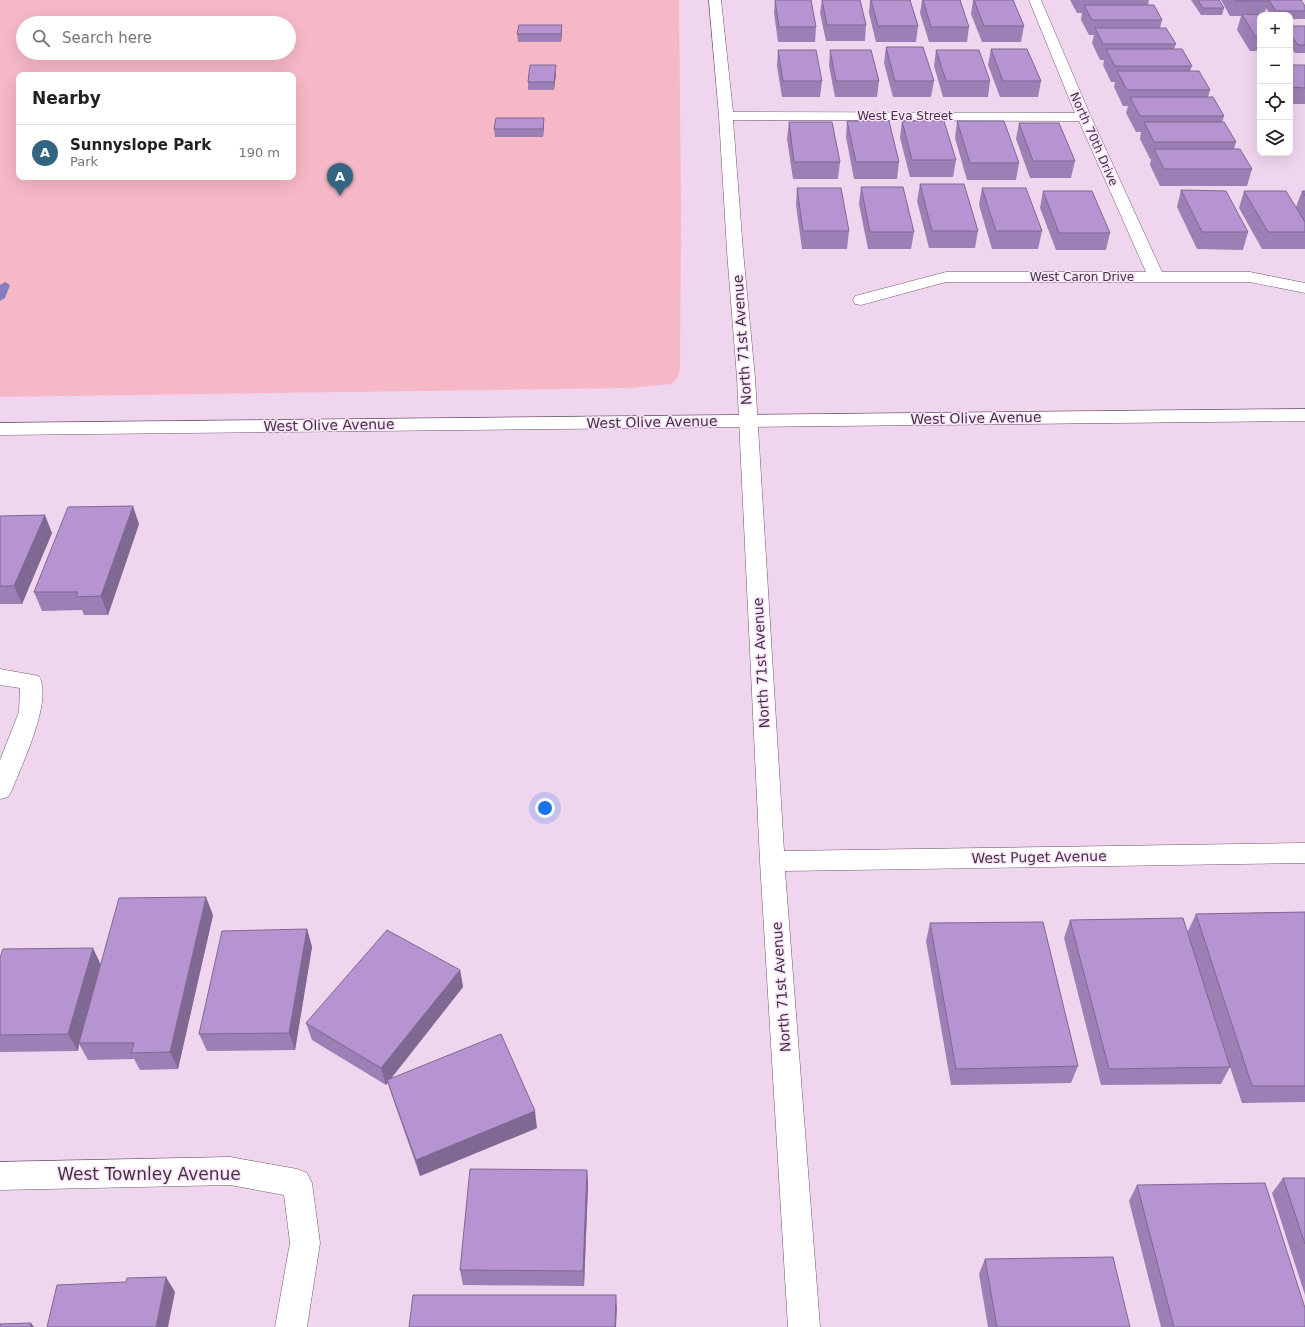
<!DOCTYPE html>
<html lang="en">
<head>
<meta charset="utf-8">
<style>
	body { margin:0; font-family:"DejaVu Sans",sans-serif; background:#f6f6f6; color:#202124 }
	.controls { position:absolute; right:12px; top:12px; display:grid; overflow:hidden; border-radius:8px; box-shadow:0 4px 16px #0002 }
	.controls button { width:36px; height:36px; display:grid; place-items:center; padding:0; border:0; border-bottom:1px solid #e0e0e0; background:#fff; color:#202124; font:20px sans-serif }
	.you { position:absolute; left:545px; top:808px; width:14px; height:14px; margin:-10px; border:3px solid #fff; border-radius:50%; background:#1a73e8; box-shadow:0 0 0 6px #1a73e833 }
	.badge { display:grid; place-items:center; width:26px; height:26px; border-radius:50%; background:#336582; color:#fff; font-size:13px; font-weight:700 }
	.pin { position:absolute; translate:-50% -33px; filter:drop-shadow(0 1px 2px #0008) }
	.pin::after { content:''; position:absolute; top:21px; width:14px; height:12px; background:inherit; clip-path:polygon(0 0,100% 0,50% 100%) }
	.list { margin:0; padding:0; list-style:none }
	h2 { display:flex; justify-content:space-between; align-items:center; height:52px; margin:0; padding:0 16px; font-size:17px }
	h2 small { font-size:13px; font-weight:400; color:#757577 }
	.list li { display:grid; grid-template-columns:26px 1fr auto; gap:12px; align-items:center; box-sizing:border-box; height:56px; padding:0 16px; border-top:1px solid #e0e0e0 }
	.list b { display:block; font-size:15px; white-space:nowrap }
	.list p { margin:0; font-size:13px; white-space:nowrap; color:#757577 }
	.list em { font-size:13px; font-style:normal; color:#757577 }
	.icon { flex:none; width:22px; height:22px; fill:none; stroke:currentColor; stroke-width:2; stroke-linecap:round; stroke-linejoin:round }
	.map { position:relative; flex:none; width:1305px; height:1327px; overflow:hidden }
	.search { position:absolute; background:#fff; box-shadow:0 4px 16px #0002; left:16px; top:16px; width:280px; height:44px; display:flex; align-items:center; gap:10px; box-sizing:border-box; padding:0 14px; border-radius:22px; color:#757577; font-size:15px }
	.panel { position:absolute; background:#fff; box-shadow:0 4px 16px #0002; left:16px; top:72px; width:280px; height:108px; border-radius:8px }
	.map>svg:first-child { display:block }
	.green { fill:#f6b8c7; fill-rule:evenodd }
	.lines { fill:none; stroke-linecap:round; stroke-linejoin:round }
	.stream { fill:#887dbc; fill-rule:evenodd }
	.minor-casing { stroke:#6f586e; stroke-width:1 }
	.major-casing { stroke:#6f586e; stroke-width:1 }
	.minor { fill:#fff; fill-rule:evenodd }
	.major { fill:#fff; fill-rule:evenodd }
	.wall { fill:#9c7fb4; fill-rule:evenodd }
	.shaded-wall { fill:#7f6892 }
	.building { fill:#b594d1; stroke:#7f6892 }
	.labels { text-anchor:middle; stroke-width:3; stroke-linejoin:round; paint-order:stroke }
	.far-street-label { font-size:12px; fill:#3f353f; stroke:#fee2fd }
	.street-label { font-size:14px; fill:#3f353f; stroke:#fee2fd }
	.near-street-label { font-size:17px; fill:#3f353f; stroke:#fee2fd }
</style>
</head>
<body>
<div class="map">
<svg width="1305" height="1327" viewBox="0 0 1305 1327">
	<rect width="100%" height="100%" fill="#f0d5ef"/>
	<path class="green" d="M0 0H679L681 214 680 368 677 379 671 384 630 388 0 397ZM23 23H289V53H23ZM19 75H293V177H19Z"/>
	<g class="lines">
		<path class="stream" d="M5 282 10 285 5 298 0 301V285Z"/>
		<defs>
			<path id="minor" d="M709 0H721L733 112 1075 113 1029 0H1041L1091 117 1162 272H1250L1305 283V293L1250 282H946L861 305 855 304 853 300 855 296 946 272H1146L1079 121 733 120 743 251 755 378 784 851 1305 843V863L785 871 820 1327H788L760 861 737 378 727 251 719 116Z
				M0 669 39 676C53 701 22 764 12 790L8 797 0 799V760L19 712 20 688 0 685Z
				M230 1157 297 1169 307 1173 312 1183 320 1243 307 1327H275L290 1243 284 1195 230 1185 0 1190V1162Z"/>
			<path id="major" d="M1305 409V421L0 435V423Z"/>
		</defs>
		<use href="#minor" class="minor-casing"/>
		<use href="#major" class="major-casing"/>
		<use href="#minor" class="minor"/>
		<use href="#major" class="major"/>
	</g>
	<path class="wall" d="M775 0H811L816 27 815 42H778L774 13Z
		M822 0H860L866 25 865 41H826L820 13Z
		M870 0H910L918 26 916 42H876L869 13Z
		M922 0H960L969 27 967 42H929L920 13Z
		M973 0H1013L1024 26 1021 42H982L971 14Z
		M1070 0H1149L1148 5 1162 20 1160 28 1176 44 1174 49 1192 66 1190 71 1210 90 1208 97 1224 116 1222 122 1236 142 1234 149 1252 169 1247 186H1160L1150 165 1151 159H1150L1140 139 1141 132H1136L1126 113 1128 106H1123L1114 87 1115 82H1111L1103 65 1104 60H1100L1092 43 1094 35H1089L1081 20 1082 13H1077Z
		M1191 0H1219L1224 8 1222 15H1201Z
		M1221 0H1301L1305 6V19H1290V15H1260V51H1250L1237 30 1241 16H1230ZM1266 8 1271 15H1264Z
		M562 25V33L561 42H518L517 34Z
		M1290 26H1305V53H1295L1290 46Z
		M886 47 934 81 931 97H893L884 63Z
		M991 49 1041 81 1038 97H1000L988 65Z
		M778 50 822 81 820 97H782L777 66Z
		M830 50 879 81 877 97H835L829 66Z
		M936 50 990 81 988 97H943L934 66Z
		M1290 65H1305V104H1290Z
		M556 73 554 90H528V82Z
		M544 118V126L543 137H495L494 129Z
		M847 121 899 162 897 179H854L846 137Z
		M902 121 956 160 953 177H910L900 138Z
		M957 121 1019 163 1016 180H967L955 138Z
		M789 122 840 162 838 179H793L787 139Z
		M1019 123 1075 161 1071 178H1030L1016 139Z
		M920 184 978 231 975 248H929L917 201Z
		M861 187 914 232 911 249H868L859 204Z
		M797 188 849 231 847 249H802L796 205Z
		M982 188 1042 231 1038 249H992L979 205Z
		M1181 190 1248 232 1243 250 1197 249 1177 207Z
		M1043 191 1110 233 1106 250H1056L1040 208Z
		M1244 191 1296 207 1302 191H1305V249H1262L1239 208Z
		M0 516 52 533 22 604H0Z
		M139 524 108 615H84L82 610 42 611 34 592Z
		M1305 912V1102L1242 1103 1230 1067 1221 1084 1101 1085 1064 938 1070 920 1188 931 1196 914Z
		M213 915 178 1069 140 1070 134 1059 88 1060 79 1044 78 1051 0 1052V958L101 964Z
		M930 923 1078 1066 1071 1083 951 1085 926 941Z
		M307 929 312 947 295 1050 207 1051 199 1034Z
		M460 970 463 987 391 1078 537 1128 420 1176 392 1096 388 1082 386 1085 312 1040 306 1023Z
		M587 1170 588 1185 584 1286 463 1285 460 1270Z
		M1283 1178H1305V1295L1272 1193Z
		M1137 1185 1305 1327H1161L1129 1201Z
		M985 1259 1130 1327H988L979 1274Z"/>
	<path class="shaded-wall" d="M562 25V33L561 42V34Z
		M556 65V73L554 90V82Z
		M544 118V126L543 137V129Z
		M133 506 139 524 108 615 101 596Z
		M45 515 52 533 22 604 14 586Z
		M206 897 213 915 178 1069 170 1052Z
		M307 929 312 947 295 1050 289 1033Z
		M93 948 101 965 79 1043V1044L78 1051 68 1034Z
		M460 970 463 987 386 1085 381 1068Z
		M535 1111 537 1128 420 1176 416 1160Z
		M587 1170 588 1185 584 1286 583 1271Z
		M166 1277 175 1292 168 1327H156Z
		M616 1295 617 1309 616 1327H615Z
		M31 1323 34 1327H30Z"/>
	<path class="building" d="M775 0H811L816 27H779Z
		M822 0H860L866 25H827Z
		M871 0H910L918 26H878Z
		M923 0H960L969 27H931Z
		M974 0H1013L1024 26H984Z
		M1198 0H1219L1224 8H1203Z
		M1234 0H1268V1H1235Z
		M1269 0H1301L1305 6V11H1276Z
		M1084 5H1154L1162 20H1092Z
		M1242 14 1275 15H1276H1260V36H1255Z
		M519 25H562L561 34H517Z
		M1290 26H1305V45H1298L1290 34Z
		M1095 28H1166L1176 44H1103Z
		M886 47H923L934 81H895Z
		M991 49H1027L1041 81H1003Z
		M1106 49H1182L1192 66H1115Z
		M778 50H816L822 81H783Z
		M830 50H871L879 81H836Z
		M936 50H979L990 81H946Z
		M530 65H556L554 82H528Z
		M1290 65H1305V88L1290 87Z
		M1117 71H1199L1210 90H1127Z
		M1130 97H1213L1224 116H1140Z
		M496 118H544L543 129H494Z
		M847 121H889L899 162H856Z
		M902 121H944L956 160H912Z
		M957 121H1004L1019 163H970Z
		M789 122H832L840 162H794Z
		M1144 122H1224L1236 142H1154Z
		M1019 123H1059L1075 161H1033Z
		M1154 149H1240L1252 169H1164Z
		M920 184H964L978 231H932Z
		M861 187H903L914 232H870Z
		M797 188H841L849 231H803Z
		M982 188H1026L1042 231H996Z
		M1181 190 1226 191 1248 232H1202Z
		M1043 191H1092L1110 233H1059Z
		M1244 191H1286L1305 222V232H1268Z
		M1302 191H1305V196Z
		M133 506 101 596 76 597 78 592H34L68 507Z
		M45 515 14 586H0V516Z
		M206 897 170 1052 131 1053 134 1043H79L119 898Z
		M1305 912V1086H1252L1196 914Z
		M1183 918 1230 1067 1109 1069 1070 920Z
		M1043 922 1078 1066 956 1069 930 923Z
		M307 929 289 1033 199 1034 222 931Z
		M387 930 460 970 381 1068 306 1023Z
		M93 948 68 1034 0 1035V958L3 949Z
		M501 1034 535 1111 416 1160 387 1080Z
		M470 1169 587 1170 583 1271 460 1270Z
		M1283 1178H1305V1244Z
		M1265 1183 1305 1308V1327H1174L1137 1185Z
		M1113 1257 1130 1327H997L985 1259Z
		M166 1277 156 1327H47L57 1285 126 1282 127 1278Z
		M413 1295H616L615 1327H409Z
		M31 1323 30 1327H0V1324Z"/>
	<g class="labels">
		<g class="far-street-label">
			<text x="905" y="120">West Eva Street</text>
			<text transform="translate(1094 139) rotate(66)" y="4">North 70th Drive</text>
			<text x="1082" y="281">West Caron Drive</text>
		</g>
		<g class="street-label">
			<text transform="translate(742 340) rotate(-94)" y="5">North 71st Avenue</text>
			<text transform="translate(976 418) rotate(-1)" y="5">West Olive Avenue</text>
			<text transform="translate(652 422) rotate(-1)" y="5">West Olive Avenue</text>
			<text transform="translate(329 425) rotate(-1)" y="5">West Olive Avenue</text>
			<text transform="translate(761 663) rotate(-93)" y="5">North 71st Avenue</text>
			<text transform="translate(1039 857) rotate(-1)" y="5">West Puget Avenue</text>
			<text transform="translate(781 987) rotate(-94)" y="5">North 71st Avenue</text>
		</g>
		<g class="near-street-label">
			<text x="149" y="1180">West Townley Avenue</text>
		</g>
	</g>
</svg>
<div class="controls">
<button>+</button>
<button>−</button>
<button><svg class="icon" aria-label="locate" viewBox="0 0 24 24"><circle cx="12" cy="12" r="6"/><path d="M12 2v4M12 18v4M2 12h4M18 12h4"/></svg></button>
<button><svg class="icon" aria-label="layers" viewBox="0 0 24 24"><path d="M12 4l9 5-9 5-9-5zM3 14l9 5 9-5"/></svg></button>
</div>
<div class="you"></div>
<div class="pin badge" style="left:340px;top:196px">A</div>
<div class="search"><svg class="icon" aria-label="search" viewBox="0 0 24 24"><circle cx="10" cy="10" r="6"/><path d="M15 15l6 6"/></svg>Search here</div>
<section class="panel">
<h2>Nearby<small></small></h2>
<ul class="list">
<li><span class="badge">A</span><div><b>Sunnyslope Park</b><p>Park</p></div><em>190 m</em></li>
</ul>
</section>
</div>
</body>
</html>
